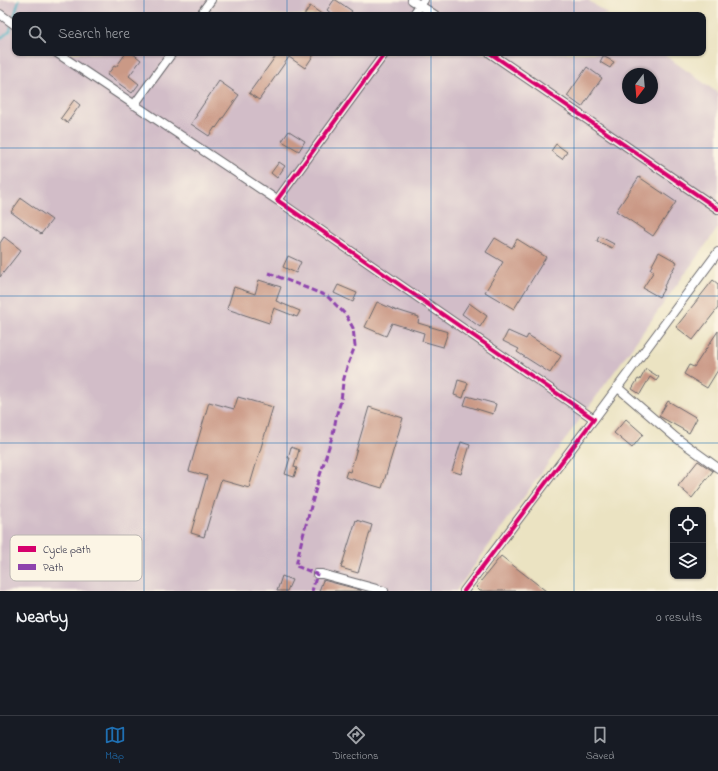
<!DOCTYPE html>
<html lang="en">
<head>
<meta charset="utf-8">
<style>
	body { margin:0; font-family:"Indie Flower",sans-serif; background:#20242c; color:#f1f3f6 }
	.controls { position:absolute; right:12px; bottom:12px; display:grid; overflow:hidden; border-radius:8px; box-shadow:0 1px 3px #0004 }
	.controls button { width:36px; height:36px; display:grid; place-items:center; padding:0; border:0; border-bottom:1px solid #363941; background:#171b24; color:#f1f3f6; font:20px sans-serif }
	.compass { position:absolute; left:622px; top:68px; width:36px; height:36px; border-radius:50%; background:#171b24; box-shadow:0 1px 3px #0004; rotate:196deg }
	.list { margin:0; padding:0; list-style:none }
	h2 { display:flex; justify-content:space-between; align-items:center; height:52px; margin:0; padding:0 16px; font-size:17px }
	h2 small { font-size:13px; font-weight:400; color:#9ea1a6 }
	.icon { flex:none; width:22px; height:22px; fill:none; stroke:currentColor; stroke-width:2; stroke-linecap:round; stroke-linejoin:round }
	.map { position:relative; flex:none; width:718px; height:591px; overflow:hidden }
	.search { position:absolute; background:#171b24; box-shadow:0 1px 3px #0004; left:12px; right:12px; top:12px; height:44px; display:flex; align-items:center; gap:10px; box-sizing:border-box; padding:0 14px; border-radius:8px; color:#9ea1a6; font-size:15px }
	.sheet { height:124px; background:#171b24 }
	nav { display:flex; justify-content:space-around; align-items:center; box-sizing:border-box; height:56px; border-top:1px solid #363941; background:#171b24; font-size:11px; color:#9ea1a6 }
	nav a { display:grid; justify-items:center; gap:2px }
	nav .on { color:#1f6fb2 }
	.map>svg:first-child { display:block }
	.industrial { fill:#d2bdc8; fill-rule:evenodd }
	.lines { fill:none; stroke-linecap:round; stroke-linejoin:round }
	.stream { stroke:#47b3c3; stroke-width:2 }
	.building { fill:#ca9986 }
	.street-casing { stroke:#68666a; stroke-width:10 }
	.street { stroke:#fff; stroke-width:8 }
	.quiet { stroke:#8e44ad; stroke-width:3; stroke-dasharray:6 3; stroke-linecap:butt }
	.cycleway-casing { stroke:#fcf5e5; stroke-width:6 }
	.cycleway { stroke:#d6006c; stroke-width:4 }
	.grid { fill:none; stroke:#1f6fb2; stroke-width:1; stroke-opacity:0.55 }
	.key { fill:#fcf5e5; stroke:#bbb6b2; stroke-width:1 }
	.key-label { font-size:11px; fill:#22223b }
</style>
</head>
<body>
<div class="map">
<svg width="718" height="591" viewBox="0 0 718 591">
	<rect width="100%" height="100%" fill="#fcf5e5"/>
	<filter id="ink" filterUnits="userSpaceOnUse"><feTurbulence type="fractalNoise" baseFrequency=".025" numOctaves="2"/><feDisplacementMap in="SourceGraphic" scale="8" xChannelSelector="R" yChannelSelector="G"/><feConvolveMatrix kernelMatrix="1 2 1 2 8 2 1 2 1" color-interpolation-filters="sRGB"/></filter>
	<filter id="wash" filterUnits="userSpaceOnUse"><feTurbulence type="fractalNoise" baseFrequency=".012" numOctaves="4" result="noise"/><feDisplacementMap in="SourceGraphic" scale="16" xChannelSelector="R" yChannelSelector="G"/><feGaussianBlur stdDeviation="0.9" result="paint"/><feColorMatrix in="noise" values="0 0 0 0 0 0 0 0 0 0 0 0 0 0 0 0 0 1.4 0 .05"/><feComposite in="paint" operator="in"/></filter>
	<g filter="url(#wash)">
		<rect width="100%" height="100%" fill="#ebe3c2"/>
		<path class="industrial" d="M0 0H588L609 15H15V53H662L718 93V228L456 591H0ZM628 74H652V98H628Z"/>
		<g class="lines">
			<path class="stream" d="M13 20 19 0
				M0 39 10 31 11 26"/>
		</g>
		<g id="blocks">
			<path class="building" d="M334 0H336L352 11 349 15H333L327 10Z
				M310 6 323 15H304Z
				M126 53H132L141 60 129 76 139 84 132 93 107 75 114 66 116 67Z
				M278 53H315L305 68 289 57 259 100 249 93Z
				M603 56 614 62 610 68 600 62Z
				M587 67 602 78 582 107 567 96Z
				M219 81 239 95 216 128 215 127 209 136 191 124 197 115H196Z
				M74 100 80 105 67 123 61 118Z
				M289 131 305 141 299 151 282 141Z
				M556 144 567 152 562 159 551 151Z
				M279 162 285 166 277 178 271 173Z
				M639 177 676 202 653 236 616 211Z
				M21 198 52 220 41 234 11 212Z
				M599 236 614 244 612 248 597 241Z
				M4 237 21 250 0 277V243Z
				M495 238 512 248 517 239 546 257 514 309 485 292 503 262 486 252Z
				M659 252 677 262 664 286 665 287 659 297 643 288 654 271 650 269Z
				M288 256 301 262 296 273 283 267Z
				M259 280 281 287 276 301 300 311 297 317 274 308 269 323 227 309 234 287 255 294Z
				M713 280 718 284V308L693 340 676 327Z
				M338 285 357 293 353 302 334 293Z
				M377 302 397 311V310L419 317 418 323 448 332 443 347 422 341 424 333 392 323 386 336 365 327Z
				M469 303 487 316 480 327 462 314Z
				M508 331 526 339 528 335 561 356 550 373 517 352 519 349 503 341Z
				M718 331V370L707 388 684 374 689 365 694 367Z
				M646 369 659 377 656 381 650 377 640 394 632 389 638 379 640 380Z
				M458 380 468 383 463 398 454 395Z
				M467 396 496 404 493 414 464 405Z
				M238 397 273 407 249 488 221 480 204 537 191 533 207 476 189 471 209 402 234 409Z
				M668 401 697 418 689 433 659 416Z
				M369 407 403 418 382 488 345 477 347 471 350 472Z
				M626 419 643 434 632 448 614 433Z
				M461 442 470 445 461 474 452 471Z
				M291 447 299 450 294 467 297 468 294 477 285 474 290 458H288Z
				M698 461 713 471 692 498 678 486Z
				M356 520 372 525 358 573 341 568Z
				M501 556 546 591H480L476 587Z
				M282 576 292 580 287 591H277Z
				M323 580 361 590V591H319Z"/>
		</g>
	</g>
	<g filter="url(#ink)">
		<use href="#blocks" fill-opacity="0" stroke="#68666a" stroke-width="1"/>
		<g class="lines">
			<defs>
				<path id="street" d="M412 0 435 15
					M0 14 15 25
					M200 15 211 0
					M413 15 424 0
					M57 53 277 200
					M385 53 277 200 594 419 464 591
					M490 53 718 209
					M134 105 172 53
					M617 387 675 437 718 468
					M594 419 718 252
					M317 574H322L384 591"/>
			</defs>
			<use href="#street" class="street-casing"/>
			<use href="#street" class="street"/>
			<path class="quiet" d="M269 273 327 296 346 315 353 328 355 346 347 367 343 382 341 401 337 413 333 434 316 488 301 543 296 566 317 574 312 591"/>
			<defs>
				<path id="cycleway" d="M385 53 277 200 594 419 464 591
					M490 53 718 209"/>
			</defs>
			<use href="#cycleway" class="cycleway-casing"/>
			<use href="#cycleway" class="cycleway"/>
		</g>
	</g>
	<path class="grid" d="M144 0V15M287 0V15M431 0V15M574 0V15M144 53V591M287 53V591M431 53V591M574 53V591M0 148H718M0 296H718M0 443H718"/>
	<rect x="10" y="535" width="132" height="46" rx="6" class="key"/>
	<rect x="18" y="546" width="18" height="6" fill="#d6006c"/>
	<rect x="18" y="564" width="18" height="6" fill="#8e44ad"/>
	<g class="key-label">
		<text x="43" y="553">Cycle path</text>
		<text x="43" y="571">Path</text>
	</g>
</svg>
<div class="controls">
<button><svg class="icon" aria-label="locate" viewBox="0 0 24 24"><circle cx="12" cy="12" r="6"/><path d="M12 2v4M12 18v4M2 12h4M18 12h4"/></svg></button>
<button><svg class="icon" aria-label="layers" viewBox="0 0 24 24"><path d="M12 4l9 5-9 5-9-5zM3 14l9 5 9-5"/></svg></button>
</div>
<svg class="compass" viewBox="-18 -18 36 36"><path d="M0-13l5 13h-10z" fill="#e53935"/><path d="M0 13l5-13h-10z" fill="#9ea1a6"/></svg>
<div class="search"><svg class="icon" aria-label="search" viewBox="0 0 24 24"><circle cx="10" cy="10" r="6"/><path d="M15 15l6 6"/></svg>Search here</div>
</div>
<section class="sheet">
<h2>Nearby<small>0 results</small></h2>
<ul class="list">
</ul>
</section>
<nav>
<a class="on"><svg class="icon" aria-label="map" viewBox="0 0 24 24"><path d="M3 6l6-2 6 2 6-2v14l-6 2-6-2-6 2zM9 4v14M15 6v14"/></svg>Map</a>
<a><svg class="icon" aria-label="directions" viewBox="0 0 24 24"><path d="M12 3l9 9-9 9-9-9zM9 14v-3h6M13 9l2 2-2 2"/></svg>Directions</a>
<a><svg class="icon" aria-label="saved" viewBox="0 0 24 24"><path d="M7 4h10v16l-5-4-5 4z"/></svg>Saved</a>
</nav>
</body>
</html>
